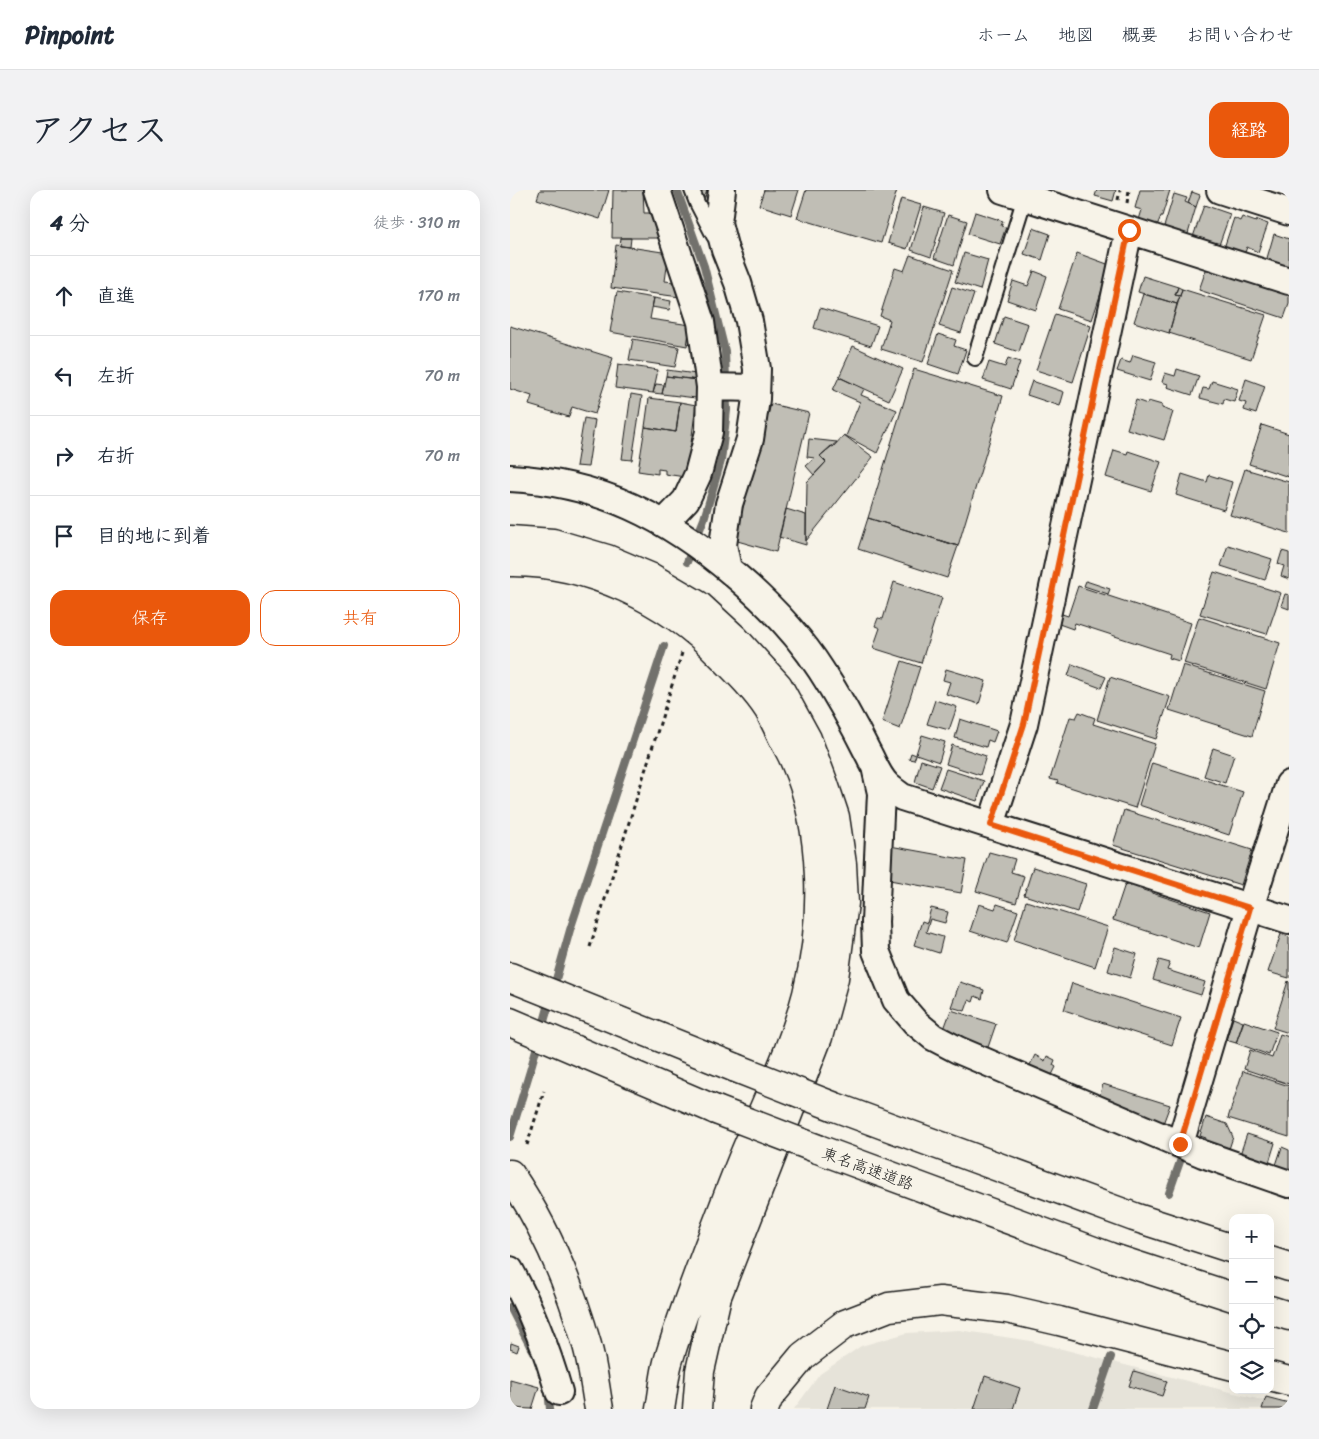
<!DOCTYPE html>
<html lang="ja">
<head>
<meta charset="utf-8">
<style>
	body { margin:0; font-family:Sriracha,"Klee One",sans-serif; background:#f2f2f3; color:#1f2937 }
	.controls { position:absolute; right:15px; bottom:15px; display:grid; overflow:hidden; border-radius:10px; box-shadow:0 5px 20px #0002 }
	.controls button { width:45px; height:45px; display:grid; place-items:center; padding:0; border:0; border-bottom:1px solid #e0e1e3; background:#fff; color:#1f2937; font:25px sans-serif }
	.stop { position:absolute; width:15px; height:15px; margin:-11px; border:4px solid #ea580c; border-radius:50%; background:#fff }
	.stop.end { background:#ea580c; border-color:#fff; box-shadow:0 1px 5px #0008 }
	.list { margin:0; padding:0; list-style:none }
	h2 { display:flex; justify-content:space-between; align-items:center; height:65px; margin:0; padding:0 20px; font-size:21px }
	h2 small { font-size:16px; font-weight:400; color:#747a83 }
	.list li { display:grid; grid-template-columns:32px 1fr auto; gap:15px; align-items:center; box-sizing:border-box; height:80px; padding:0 20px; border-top:1px solid #e0e1e3 }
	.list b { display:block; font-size:19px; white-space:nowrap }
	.list em { font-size:16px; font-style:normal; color:#747a83 }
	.actions { display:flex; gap:10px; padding:15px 20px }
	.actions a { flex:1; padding:11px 0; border:1px solid #ea580c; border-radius:15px; text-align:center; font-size:18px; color:#ea580c }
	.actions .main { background:#ea580c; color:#fff }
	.icon { flex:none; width:28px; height:28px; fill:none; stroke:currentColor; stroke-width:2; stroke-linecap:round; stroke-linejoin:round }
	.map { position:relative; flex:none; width:779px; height:1219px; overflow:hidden; border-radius:15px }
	header { display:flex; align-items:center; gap:30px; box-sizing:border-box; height:70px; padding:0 25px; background:#fff; border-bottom:1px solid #e0e1e3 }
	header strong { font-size:24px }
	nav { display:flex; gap:28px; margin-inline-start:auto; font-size:18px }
	.intro { display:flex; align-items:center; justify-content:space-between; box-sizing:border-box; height:120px; padding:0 30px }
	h1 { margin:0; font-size:35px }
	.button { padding:12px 22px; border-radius:15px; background:#ea580c; color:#fff; font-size:18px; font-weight:700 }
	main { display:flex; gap:30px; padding:0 30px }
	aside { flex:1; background:#fff; border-radius:15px; box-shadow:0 5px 20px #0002 }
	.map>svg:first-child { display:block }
	.built { fill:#e6e3d9 }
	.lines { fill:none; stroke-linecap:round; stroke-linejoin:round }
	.stream { stroke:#72716c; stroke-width:8 }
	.building { fill:#c0beb5; stroke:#1c1c1c }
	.lane-casing { stroke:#1c1c1c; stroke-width:18 }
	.street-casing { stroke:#1c1c1c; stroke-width:30 }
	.highway-casing { stroke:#1c1c1c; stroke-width:31 }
	.path { stroke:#1c1c1c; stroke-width:3; stroke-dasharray:4 4; stroke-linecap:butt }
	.lane { stroke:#f7f3e8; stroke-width:14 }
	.street { stroke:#f7f3e8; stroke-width:26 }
	.highway { stroke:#f7f3e8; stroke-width:28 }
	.highway-bridge-casing { stroke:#1c1c1c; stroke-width:31; stroke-linecap:butt }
	.highway-bridge { stroke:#f7f3e8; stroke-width:28 }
	.route { stroke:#ea580c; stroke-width:6 }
	.labels { text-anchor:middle; stroke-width:4.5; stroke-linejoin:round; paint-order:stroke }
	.street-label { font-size:16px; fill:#1c1c1c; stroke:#f7f3e8 }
</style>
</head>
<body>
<header>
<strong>Pinpoint</strong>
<nav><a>ホーム</a><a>地図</a><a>概要</a><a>お問い合わせ</a></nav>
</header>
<div class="intro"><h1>アクセス</h1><a class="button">経路</a></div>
<main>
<aside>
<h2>4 分<small>徒歩 · 310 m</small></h2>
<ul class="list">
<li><svg class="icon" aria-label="ahead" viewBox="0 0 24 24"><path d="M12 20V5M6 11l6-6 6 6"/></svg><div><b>直進</b></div><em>170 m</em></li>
<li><svg class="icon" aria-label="left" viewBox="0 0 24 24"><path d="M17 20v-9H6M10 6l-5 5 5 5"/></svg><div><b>左折</b></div><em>70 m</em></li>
<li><svg class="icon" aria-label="right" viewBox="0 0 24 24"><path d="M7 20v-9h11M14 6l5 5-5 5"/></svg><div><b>右折</b></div><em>70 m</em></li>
<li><svg class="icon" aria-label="arrive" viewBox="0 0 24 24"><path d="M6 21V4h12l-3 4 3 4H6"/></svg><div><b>目的地に到着</b></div></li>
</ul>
<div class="actions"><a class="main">保存</a><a>共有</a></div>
</aside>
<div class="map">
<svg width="779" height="1219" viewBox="0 0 779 1219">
	<rect width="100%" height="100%" fill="#f7f3e8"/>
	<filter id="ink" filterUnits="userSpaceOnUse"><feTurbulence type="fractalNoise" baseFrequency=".02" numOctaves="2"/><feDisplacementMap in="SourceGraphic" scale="10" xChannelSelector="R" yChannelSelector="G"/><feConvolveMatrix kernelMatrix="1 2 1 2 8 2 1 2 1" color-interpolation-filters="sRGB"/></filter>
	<g filter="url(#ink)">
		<path class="built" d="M449 1140 521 1151 779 1217V1219H284L310 1184 351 1156 397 1143Z"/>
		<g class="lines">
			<path class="stream" d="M167 0 194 76 215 161 217 220 211 271 194 329 177 372
				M0 947 20 881 60 740 154 456
				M659 1003 672 966
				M0 1117 23 1162
				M38 1201 40 1219
				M583 1219 601 1167"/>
		</g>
		<path class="building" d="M30 0H99L90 29 27 9Z
			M103 0H133L134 23H145L155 48H102Z
			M186 0H197L192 18Z
			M254 0H289L281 25 249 15Z
			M296 0H387L371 53 287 28Z
			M587 0H606L603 11 585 6Z
			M630 0H660L652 26H651L646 38 628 33 632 20 625 18Z
			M682 2 690 5 686 17 678 13Z
			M664 4 677 8 675 12 686 17 677 47 653 40Z
			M391 9 411 15 397 59 378 53Z
			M694 15 720 24 709 55 683 47Z
			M414 17 434 23 421 67 401 60Z
			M465 22 493 31 491 36 496 37 490 54 458 44Z
			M438 25 457 31 444 75 424 68Z
			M732 27 746 32 747 30 758 34 748 62 737 57 734 65 714 58 724 28 730 31Z
			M523 38 540 44 532 70 514 64Z
			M764 44 779 49V83L755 75Z
			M111 48H121L120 57 110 56Z
			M106 55 159 63 155 91 172 93 170 107 101 98Z
			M454 63 478 70 470 100 445 92Z
			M567 63 600 75 582 130 548 119Z
			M400 65 443 80 413 172 371 159 380 130 370 126 385 78 394 81Z
			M697 77 779 104V114L774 128 689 100Z
			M524 81 537 86 526 120 497 110 503 91 518 96Z
			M633 86 668 97 665 105 670 106 667 114 628 102Z
			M442 97 464 104 451 143 429 136Z
			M668 97 672 99 670 106 665 105Z
			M672 99 756 125 741 169 659 143Z
			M107 102 144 108 140 129 180 135 177 156 100 142Z
			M633 104 667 114 659 143 624 132Z
			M144 108 161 111 159 120 142 117Z
			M310 118 368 136 361 156 304 138Z
			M545 124 581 136 563 192 526 180Z
			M494 126 518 134 509 162 485 154Z
			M0 136 103 168 85 224 62 217 59 227 19 215 22 206 0 199Z
			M428 144 446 150 444 156 456 160 448 184 418 174Z
			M123 149 169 157 165 177 119 170Z
			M343 156 393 179 379 210 329 187Z
			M623 165 646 172 640 191 607 181 611 170 620 173Z
			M498 168 510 172 501 199 473 190 479 172 495 177Z
			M108 174 148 180 143 203 105 198Z
			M404 179 493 206 448 356 358 328Z
			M667 179 689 186 682 205 657 197 658 194 652 192 655 183 665 186Z
			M157 180 186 184V190L156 186Z
			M156 186 189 190 186 208 152 204Z
			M329 187 354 199 351 205 387 220 367 263 336 246 350 212 323 200Z
			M736 189 755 196 746 224 734 220 736 213 729 211Z
			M522 191 554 202 550 216 517 205Z
			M702 191 728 199 724 212 714 209 713 214 690 208 693 198 699 199Z
			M146 194 154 195 152 204 143 203Z
			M121 204 132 206 122 270 112 269Z
			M139 208 170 212 166 242 135 237Z
			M626 210 637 214 638 211 652 215V218L663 222 654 250 617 239Z
			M170 212 186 215 177 284 175 287 155 284V280L148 279V284L128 281 135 237 166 242Z
			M261 214 299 223 266 362 224 350Z
			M74 228 85 230 78 277 66 276Z
			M752 235 779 244V287L739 274Z
			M334 245 363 267 296 351 297 292 316 272 310 266 321 256 323 257Z
			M299 249 327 252 310 266 316 272 304 285 296 276 305 268 297 267Z
			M604 260 617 264 618 261 651 272 641 301 596 287Z
			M735 279 779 292V343L720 325Z
			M672 284 697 292 699 285 722 292 714 320 666 305Z
			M276 319 296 325V355L269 347Z
			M358 328 448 356 437 388 348 359Z
			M718 355 762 369 755 390 711 376Z
			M772 361 779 363V389L771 386 774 376 768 374Z
			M704 382 771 403 757 444 690 424Z
			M576 391 600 399 598 404 574 396Z
			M384 392 432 408 411 473 363 458 370 438 365 436 368 428 373 429Z
			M568 396 681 433 669 471 659 468 660 464 565 433 563 439 549 434 552 424 558 426Z
			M775 404 779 405V419L771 416Z
			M689 427 770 453 756 499 674 473Z
			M392 471 410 477 390 539 372 532Z
			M562 474 596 487 591 498 558 486Z
			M673 475 755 501 742 546 659 520Z
			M436 479 476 491 469 514 436 504 440 492 433 490Z
			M600 487 660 507 646 549 587 530Z
			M425 510 447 517 439 540 417 534Z
			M569 522 585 528 583 534 645 554 625 618 547 593 548 591 540 589 560 527 566 528Z
			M450 529 487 541 483 552 478 550 476 557 445 548Z
			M412 545 435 552 429 572 406 564Z
			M442 555 476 566 470 585 436 574Z
			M703 558 724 565 715 593 694 586Z
			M401 563 406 565 404 570 399 569Z
			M411 570 430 576 422 598 405 592Z
			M642 573 733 602 719 645 629 615Z
			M436 579 474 591 467 611 429 598Z
			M614 620 742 660 731 695 603 655Z
			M380 656 457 670 451 703 374 689Z
			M479 662 505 669 501 682 514 686 506 713 466 701Z
			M523 677 576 694 567 722 514 705Z
			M615 694 700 722 689 758 603 730Z
			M516 711 598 737 585 777 504 750Z
			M469 714 485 719 487 714 508 721 497 753 460 741Z
			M421 718 438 722 435 733 420 729 416 742 433 747 429 763 404 755 412 731 417 733Z
			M771 744 779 747V788L758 782Z
			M605 757 627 764 620 788 598 781Z
			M649 770 660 773 657 780 695 792 691 805 643 790Z
			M778 791 779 792V843L763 838Z
			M450 792 474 800 472 809 465 806 463 812 459 810 455 821 441 817Z
			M562 793 671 828 662 855 554 820Z
			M441 820 486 834 476 863 431 847Z
			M723 828 733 832 726 853 716 850Z
			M734 831 767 842 759 865 726 853Z
			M770 844 779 847V894L734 879 740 860 762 868Z
			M525 865 535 871 537 866 545 870 543 875 546 877 539 891 518 879Z
			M733 881 779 896V947L718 928Z
			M593 894 660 915 651 939 588 911Z
			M696 927 717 934 723 947 717 965 693 956 696 948 690 946Z
			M737 944 765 953 757 979 728 970Z
			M772 957 779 960V983L765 978Z
			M1 1153 9 1156 7 1162 0 1159Z
			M624 1181 657 1191 652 1206 619 1196Z
			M475 1186 510 1198 503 1219H464Z
			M0 1189 29 1197 22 1219 0 1218Z
			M325 1195 359 1207 355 1219H317Z
			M756 1207 779 1213V1219H752Z"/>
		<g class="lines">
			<defs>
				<path id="lane" d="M182 0 187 13 204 46
					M465 168 515 7"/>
				<path id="street" d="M147 0 191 132 200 197 199 242 188 284 176 310 154 333
					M212 0 208 33 215 60 228 93 239 131 247 179 246 209 240 249 219 314 213 355 218 379
					M493 0 779 91
					M710 0 779 22
					M200 197 246 198
					M0 288C91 293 157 327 225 385 258 413 288 444 311 480 328 506 344 535 358 563 364 574 368 586 377 595 381 599 387 603 392 607L779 730
					M366 581 371 603 365 732 366 761 386 810 405 832 423 847 448 860 693 964 779 994
					M481 635 514 534 619 40
					M670 954 740 718 779 594
					M0 1080C21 1119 37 1160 49 1202"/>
				<path id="highway" d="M0 350 43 353 97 369 142 388 188 415 225 449 268 496 297 549 314 594 325 627 332 674 334 713 324 788 308 847 207 1106 190 1181 187 1219
					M0 372C77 371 158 410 211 465 228 482 246 500 259 520 263 528 267 536 271 544 275 553 281 562 285 572 315 639 315 733 297 804 284 855 260 903 240 951 229 976 219 1003 209 1029 191 1076 172 1124 158 1172 154 1187 153 1204 150 1219
					M0 787 226 878
					M0 832 206 920
					M325 917 624 1027 723 1059
					M308 959 600 1067 723 1107
					M0 984C35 1036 60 1095 77 1155 83 1176 85 1198 89 1219
					M760 1071 779 1077
					M760 1120 779 1126
					M760 1186 779 1191
					M254 1219 259 1207 293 1166 335 1134 379 1117 430 1111 497 1119 549 1131 723 1176"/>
			</defs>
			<use href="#lane" class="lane-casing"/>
			<use href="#street" class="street-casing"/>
			<use href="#highway" class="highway-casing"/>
			<path class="path" d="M608 10 610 0
				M617 13 619 0
				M80 757 172 463
				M17 955 34 901"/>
			<use href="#lane" class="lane"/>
			<use href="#street" class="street"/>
			<use href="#highway" class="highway"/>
			<defs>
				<path id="highway-bridge" d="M226 878 325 917
					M206 920 308 959"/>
			</defs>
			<use href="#highway-bridge" class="highway-bridge-casing"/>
			<use href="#highway-bridge" class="highway-bridge"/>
		</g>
	</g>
	<g class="lines" filter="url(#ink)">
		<path class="route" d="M619 40 514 534 481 635 740 718 670 954"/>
	</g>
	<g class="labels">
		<g class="street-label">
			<text transform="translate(358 978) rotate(20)" y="6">東名高速道路</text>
		</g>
	</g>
</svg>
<div class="controls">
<button>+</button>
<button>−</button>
<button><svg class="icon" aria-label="locate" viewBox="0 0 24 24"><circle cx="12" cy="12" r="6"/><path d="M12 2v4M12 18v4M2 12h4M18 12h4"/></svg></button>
<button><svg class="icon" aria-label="layers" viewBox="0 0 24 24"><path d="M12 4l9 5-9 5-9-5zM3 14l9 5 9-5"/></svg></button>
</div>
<div class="stop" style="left:619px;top:40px"></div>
<div class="stop end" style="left:670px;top:954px"></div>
</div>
</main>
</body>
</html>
